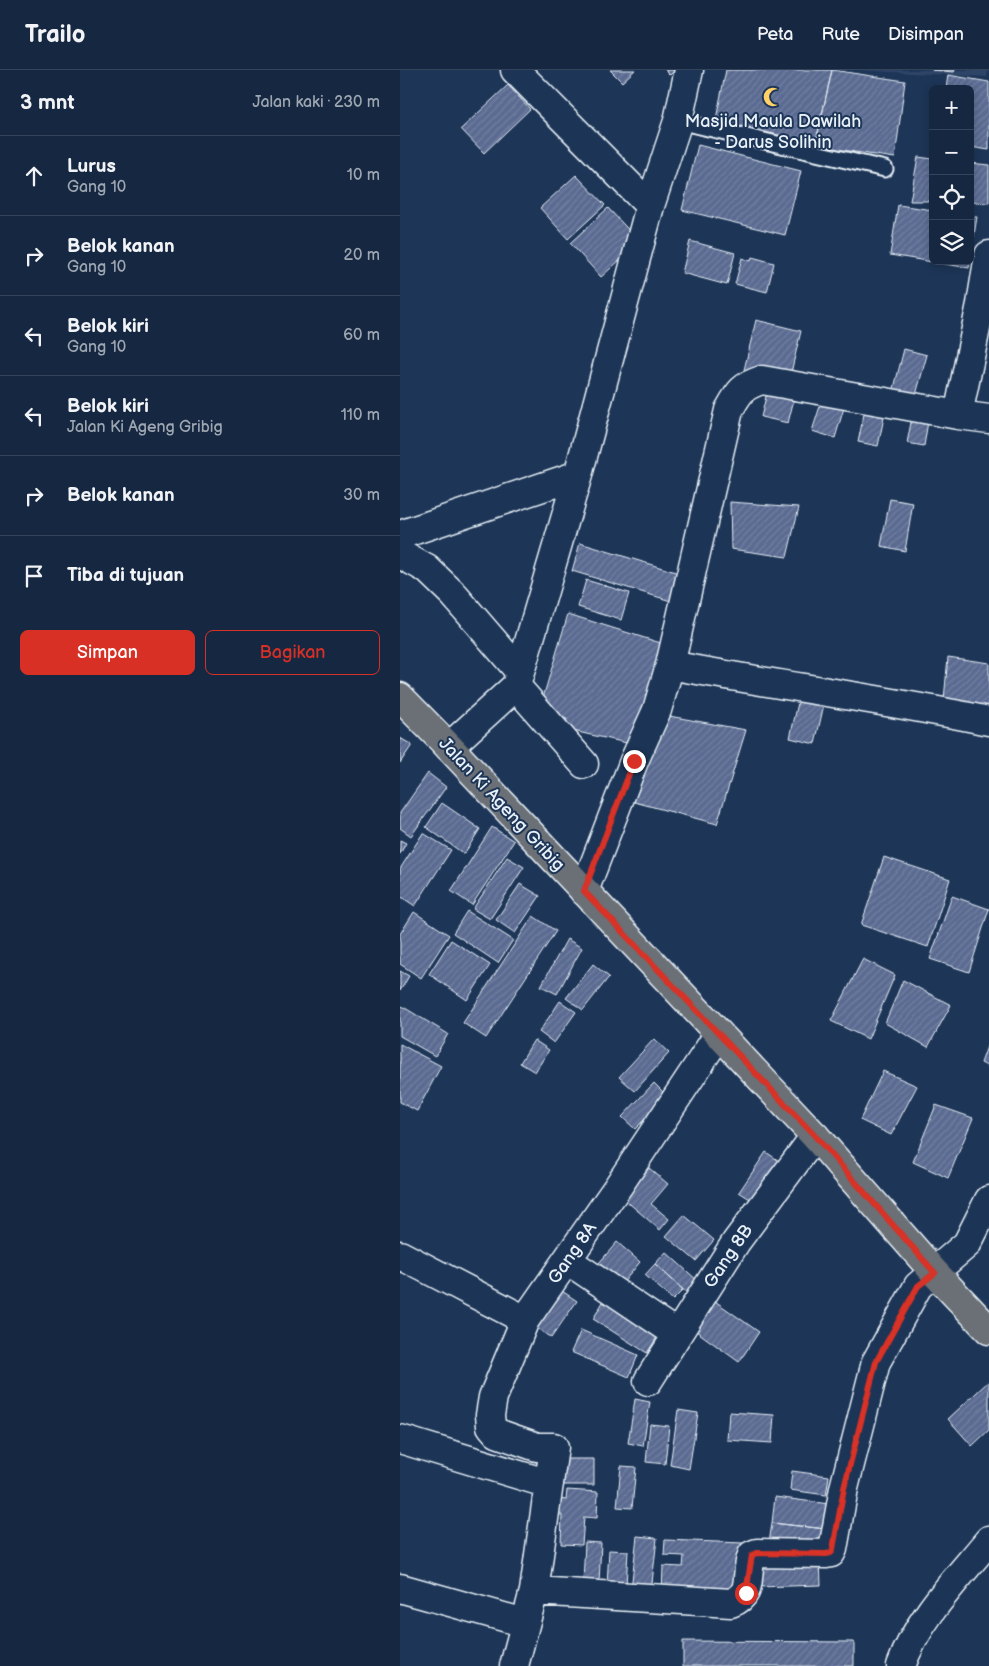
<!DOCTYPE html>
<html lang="id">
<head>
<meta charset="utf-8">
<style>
	body { margin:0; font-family:"Balsamiq Sans",sans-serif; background:#1f3048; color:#f1f3f6 }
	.controls { position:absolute; right:15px; top:15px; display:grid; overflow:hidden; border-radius:8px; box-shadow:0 2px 8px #0003 }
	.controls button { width:45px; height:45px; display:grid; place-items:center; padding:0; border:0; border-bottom:1px solid #35445a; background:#162841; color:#f1f3f6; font:25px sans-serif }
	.stop { position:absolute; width:15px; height:15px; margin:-11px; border:4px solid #d93025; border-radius:50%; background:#fff }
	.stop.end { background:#d93025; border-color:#fff; box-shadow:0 1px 5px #0008 }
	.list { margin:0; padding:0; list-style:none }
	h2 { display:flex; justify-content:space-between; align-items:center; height:65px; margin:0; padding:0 20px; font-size:21px }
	h2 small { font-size:16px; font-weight:400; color:#9ea6b1 }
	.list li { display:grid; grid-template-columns:32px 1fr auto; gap:15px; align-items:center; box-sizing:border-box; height:80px; padding:0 20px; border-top:1px solid #35445a }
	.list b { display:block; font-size:19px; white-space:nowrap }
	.list p { margin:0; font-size:16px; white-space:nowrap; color:#9ea6b1 }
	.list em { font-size:16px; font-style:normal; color:#9ea6b1 }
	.actions { display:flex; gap:10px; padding:15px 20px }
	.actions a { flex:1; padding:11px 0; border:1px solid #d93025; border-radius:8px; text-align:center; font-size:18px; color:#d93025 }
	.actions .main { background:#d93025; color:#fff }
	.icon { flex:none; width:28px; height:28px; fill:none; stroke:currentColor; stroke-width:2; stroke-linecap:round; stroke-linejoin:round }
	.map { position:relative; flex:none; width:589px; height:1596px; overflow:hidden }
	header { display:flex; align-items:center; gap:30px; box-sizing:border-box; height:70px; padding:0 25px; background:#162841; border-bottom:1px solid #35445a }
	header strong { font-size:24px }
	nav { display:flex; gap:28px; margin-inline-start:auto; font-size:18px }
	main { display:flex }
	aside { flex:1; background:#162841 }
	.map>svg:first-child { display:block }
	.built { fill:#2f4568 }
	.building { fill:url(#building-hatch); stroke:#e8f1f8 }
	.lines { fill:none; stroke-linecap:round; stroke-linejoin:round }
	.lane-casing { stroke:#e8f1f8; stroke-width:19 }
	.street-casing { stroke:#e8f1f8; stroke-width:31 }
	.secondary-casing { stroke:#e8f1f8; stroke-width:31 }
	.primary-casing { stroke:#e8f1f8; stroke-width:31 }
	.lane { stroke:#1d3557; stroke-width:15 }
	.street { stroke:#1d3557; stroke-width:28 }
	.secondary { stroke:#1d3557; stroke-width:28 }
	.primary { stroke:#6b6f75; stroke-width:28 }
	.route { stroke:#d93025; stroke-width:6 }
	.labels { text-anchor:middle; stroke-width:4; stroke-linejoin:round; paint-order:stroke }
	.poi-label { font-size:18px; fill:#e8f1f8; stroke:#1d3557 }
	.street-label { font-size:18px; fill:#e8f1f8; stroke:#1d3557 }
</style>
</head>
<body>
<header>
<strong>Trailo</strong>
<nav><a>Peta</a><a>Rute</a><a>Disimpan</a></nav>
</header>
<main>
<aside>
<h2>3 mnt<small>Jalan kaki · 230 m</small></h2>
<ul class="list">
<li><svg class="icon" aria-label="ahead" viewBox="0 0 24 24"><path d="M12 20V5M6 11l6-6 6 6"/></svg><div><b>Lurus</b><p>Gang 10</p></div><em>10 m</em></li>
<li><svg class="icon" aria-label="right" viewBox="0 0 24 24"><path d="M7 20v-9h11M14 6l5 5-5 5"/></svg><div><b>Belok kanan</b><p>Gang 10</p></div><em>20 m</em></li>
<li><svg class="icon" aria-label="left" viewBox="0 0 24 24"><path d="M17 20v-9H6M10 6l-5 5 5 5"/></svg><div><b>Belok kiri</b><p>Gang 10</p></div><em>60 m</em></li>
<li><svg class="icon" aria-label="left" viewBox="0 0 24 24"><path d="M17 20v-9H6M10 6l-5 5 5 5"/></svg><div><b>Belok kiri</b><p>Jalan Ki Ageng Gribig</p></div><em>110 m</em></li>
<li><svg class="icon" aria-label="right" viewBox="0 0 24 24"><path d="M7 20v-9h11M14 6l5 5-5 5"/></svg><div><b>Belok kanan</b></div><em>30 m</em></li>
<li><svg class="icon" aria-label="arrive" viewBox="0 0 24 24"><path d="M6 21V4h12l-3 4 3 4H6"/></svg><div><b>Tiba di tujuan</b></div></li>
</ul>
<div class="actions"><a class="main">Simpan</a><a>Bagikan</a></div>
</aside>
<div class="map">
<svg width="589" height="1596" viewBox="0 0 589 1596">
	<defs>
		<pattern id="building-hatch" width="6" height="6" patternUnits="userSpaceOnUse" patternTransform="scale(1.25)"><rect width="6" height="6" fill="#5a6a91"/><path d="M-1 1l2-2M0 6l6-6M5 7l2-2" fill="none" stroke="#7280a1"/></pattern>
	</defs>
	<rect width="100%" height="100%" fill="#1d3557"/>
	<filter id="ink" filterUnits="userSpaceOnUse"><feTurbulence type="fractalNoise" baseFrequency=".02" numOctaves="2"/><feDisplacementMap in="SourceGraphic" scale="10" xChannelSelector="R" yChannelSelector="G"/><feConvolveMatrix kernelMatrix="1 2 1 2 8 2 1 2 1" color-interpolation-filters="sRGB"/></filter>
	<g filter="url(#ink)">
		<path class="built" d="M454 0H588L587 7Z"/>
		<path class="building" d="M210 0H235L222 12Z
			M265 0H275L270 5Z
			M326 0H432L415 76 315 54Z
			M432 0 505 11 495 88 415 76Z
			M532 0H555L554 2Z
			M548 5 589 12V80L570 77V19H546Z
			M108 15 130 39 84 83 61 59Z
			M298 75 401 101 385 165 282 140Z
			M518 87 533 89V131H510Z
			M570 93 589 95V133L570 132Z
			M176 105 205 135 168 169 140 138Z
			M498 135 533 140V191H570L569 198 490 185Z
			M208 138 240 172 201 207 170 173Z
			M570 146 577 147 570 190Z
			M290 171 335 183 327 215 282 203Z
			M352 187 374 193 367 222 335 214 342 188 351 191Z
			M356 250 401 261 389 311 344 300Z
			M504 279 527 285 514 332 492 326Z
			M369 314 396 321 388 353 361 347Z
			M424 324 446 331 435 368 412 361Z
			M466 334 486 338 478 376 458 372Z
			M513 342 529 345 524 376 507 373Z
			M490 429 513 433 505 481 481 476Z
			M330 432 399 437 387 487 331 479Z
			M180 473 279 503 271 531 172 501Z
			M186 510 229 523 221 550 178 537Z
			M168 544 267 575 236 675 164 659 167 649 139 641Z
			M548 587 589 593V646L543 640Z
			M400 624 425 630 415 674 390 668Z
			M258 644 346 660 317 754 227 730Z
			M0 668 12 675 0 693Z
			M28 703 46 717 11 766 0 758V743Z
			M42 733 80 759 64 784 26 757Z
			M92 757 114 771 72 835 51 821Z
			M23 763 51 780 15 836 0 826V799Z
			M0 770 6 773 0 784Z
			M107 787 124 797 90 849 73 839Z
			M484 787 550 809 528 877 461 855Z
			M120 814 140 826 115 863 96 850Z
			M552 826 589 839 569 902 530 889Z
			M67 841 113 870 98 893 53 863Z
			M14 842 49 865 21 908 0 894V864Z
			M133 846 156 861 86 968 63 953Z
			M167 869 182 878 157 924 141 916Z
			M51 870 90 895 67 930 29 904Z
			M463 889 495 905 468 969 431 951Z
			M193 894 209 907 183 940 166 928Z
			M0 901 9 906 0 921Z
			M503 910 551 935 528 977 485 953Z
			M160 931 176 942 154 973 139 962Z
			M0 935 48 964 35 986 0 966Z
			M254 969 269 983 235 1021 219 1007Z
			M134 970 149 980 135 1002 120 993Z
			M589 971V997L581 993Z
			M0 974 41 996 17 1041 0 1032Z
			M483 1001 517 1016 491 1065 460 1050Z
			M254 1013 267 1026 235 1059 222 1047Z
			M536 1035 573 1048 548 1108 513 1092Z
			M366 1082 385 1095 358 1134 339 1122Z
			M249 1098 268 1114 251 1134 269 1149 260 1160 224 1129Z
			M284 1145 314 1170 296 1191 266 1166Z
			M217 1172 240 1192 222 1214 199 1193Z
			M266 1182 299 1212 288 1224 255 1194Z
			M255 1194 283 1220 273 1230 245 1205Z
			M159 1219 177 1231 151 1268 134 1256Z
			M206 1227 261 1261 247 1283 193 1249Z
			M312 1229 359 1262 339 1292 292 1258Z
			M181 1260 238 1285 229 1307 171 1282Z
			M589 1311V1360L572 1376 548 1349Z
			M235 1329 250 1332 243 1376 228 1373Z
			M278 1340 298 1343 289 1399 270 1395Z
			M329 1342 374 1345 372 1373 327 1370Z
			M250 1354 269 1356 265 1394 246 1392Z
			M160 1389H194V1415H160Z
			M221 1396 236 1397 232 1438 217 1437Z
			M392 1401 429 1406 426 1425 390 1420Z
			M167 1420 198 1422 197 1448 184 1447 182 1475 161 1474 162 1445H156L158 1429 166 1430Z
			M375 1427 429 1434 426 1459 372 1453Z
			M372 1453 426 1459 424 1479 369 1473Z
			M237 1466 257 1468 251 1522 231 1520Z
			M265 1470 343 1473 341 1527 262 1524 263 1496 283 1497 284 1486 264 1485Z
			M185 1472 201 1473 199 1513 183 1512Z
			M209 1480 228 1481 226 1516 207 1515Z
			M420 1487 421 1515 358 1517V1489Z
			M283 1571 454 1572V1596H283Z"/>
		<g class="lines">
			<defs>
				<path id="lane" d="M278 51 485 99"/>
				<path id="street" d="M115 0 250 136
					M558 345 589 349
					M0 465 178 405
					M0 484 27 499 53 524 120 602
					M270 595C376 615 483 629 589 651
					M116 616 184 694
					M49 677 116 616 178 405 250 136 278 51 289 0
					M184 821 234 691 257 640 270 595 329 340C339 322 342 316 362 310L558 345 581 234 589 185
					M0 1185 125 1250
					M167 1190 277 1264
					M248 1311 336 1172 415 1066
					M0 1369 149 1414
					M0 1518 125 1553
					M134 1521 154 1377H137L97 1363 91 1356 90 1345 93 1327 125 1250 219 1115 319 964
					M114 1596 134 1521 331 1533C355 1524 344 1505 352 1485L357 1483 426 1484 431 1483 433 1479 444 1418 476 1292 518 1216 567 1174 589 1130"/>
				<path id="secondary" d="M501 1596C518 1548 557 1509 589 1470"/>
				<path id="primary" d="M0 627 49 677 415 1066 535 1203 589 1260"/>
			</defs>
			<use href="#lane" class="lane-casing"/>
			<use href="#street" class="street-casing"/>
			<use href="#secondary" class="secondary-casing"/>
			<use href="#primary" class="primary-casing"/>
			<use href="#lane" class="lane"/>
			<use href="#street" class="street"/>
			<use href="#secondary" class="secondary"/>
			<use href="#primary" class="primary"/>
		</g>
	</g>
	<g class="lines" filter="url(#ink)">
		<path class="route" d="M234 691 184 821 415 1066 535 1203 518 1216 476 1292 444 1418 433 1479 431 1483 426 1484 357 1483 352 1485 346 1523"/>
	</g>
	<defs>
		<symbol id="mosque-bare" viewBox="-9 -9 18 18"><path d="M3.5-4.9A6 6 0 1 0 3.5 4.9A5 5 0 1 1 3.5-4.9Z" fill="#ffd166" stroke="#1d3557" stroke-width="2.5" paint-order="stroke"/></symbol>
	</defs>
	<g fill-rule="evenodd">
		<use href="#mosque-bare" x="359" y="13" width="28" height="28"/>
	</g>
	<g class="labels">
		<g class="poi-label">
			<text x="373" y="57">Masjid Maula Dawilah<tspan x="373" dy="21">- Darus Solihin</tspan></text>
		</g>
		<g class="street-label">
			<text transform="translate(102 734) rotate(47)" y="6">Jalan Ki Ageng Gribig</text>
			<text transform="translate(172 1183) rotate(-55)" y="6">Gang 8A</text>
			<text transform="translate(328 1186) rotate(-56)" y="6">Gang 8B</text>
		</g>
	</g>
</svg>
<div class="controls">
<button>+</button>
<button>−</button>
<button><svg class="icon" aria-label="locate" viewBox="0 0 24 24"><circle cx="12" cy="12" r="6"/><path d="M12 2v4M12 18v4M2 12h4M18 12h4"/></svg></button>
<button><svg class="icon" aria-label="layers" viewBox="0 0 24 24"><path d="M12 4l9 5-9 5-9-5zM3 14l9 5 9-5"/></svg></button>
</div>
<div class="stop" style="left:346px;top:1523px"></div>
<div class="stop end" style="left:234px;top:691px"></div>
</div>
</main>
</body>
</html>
